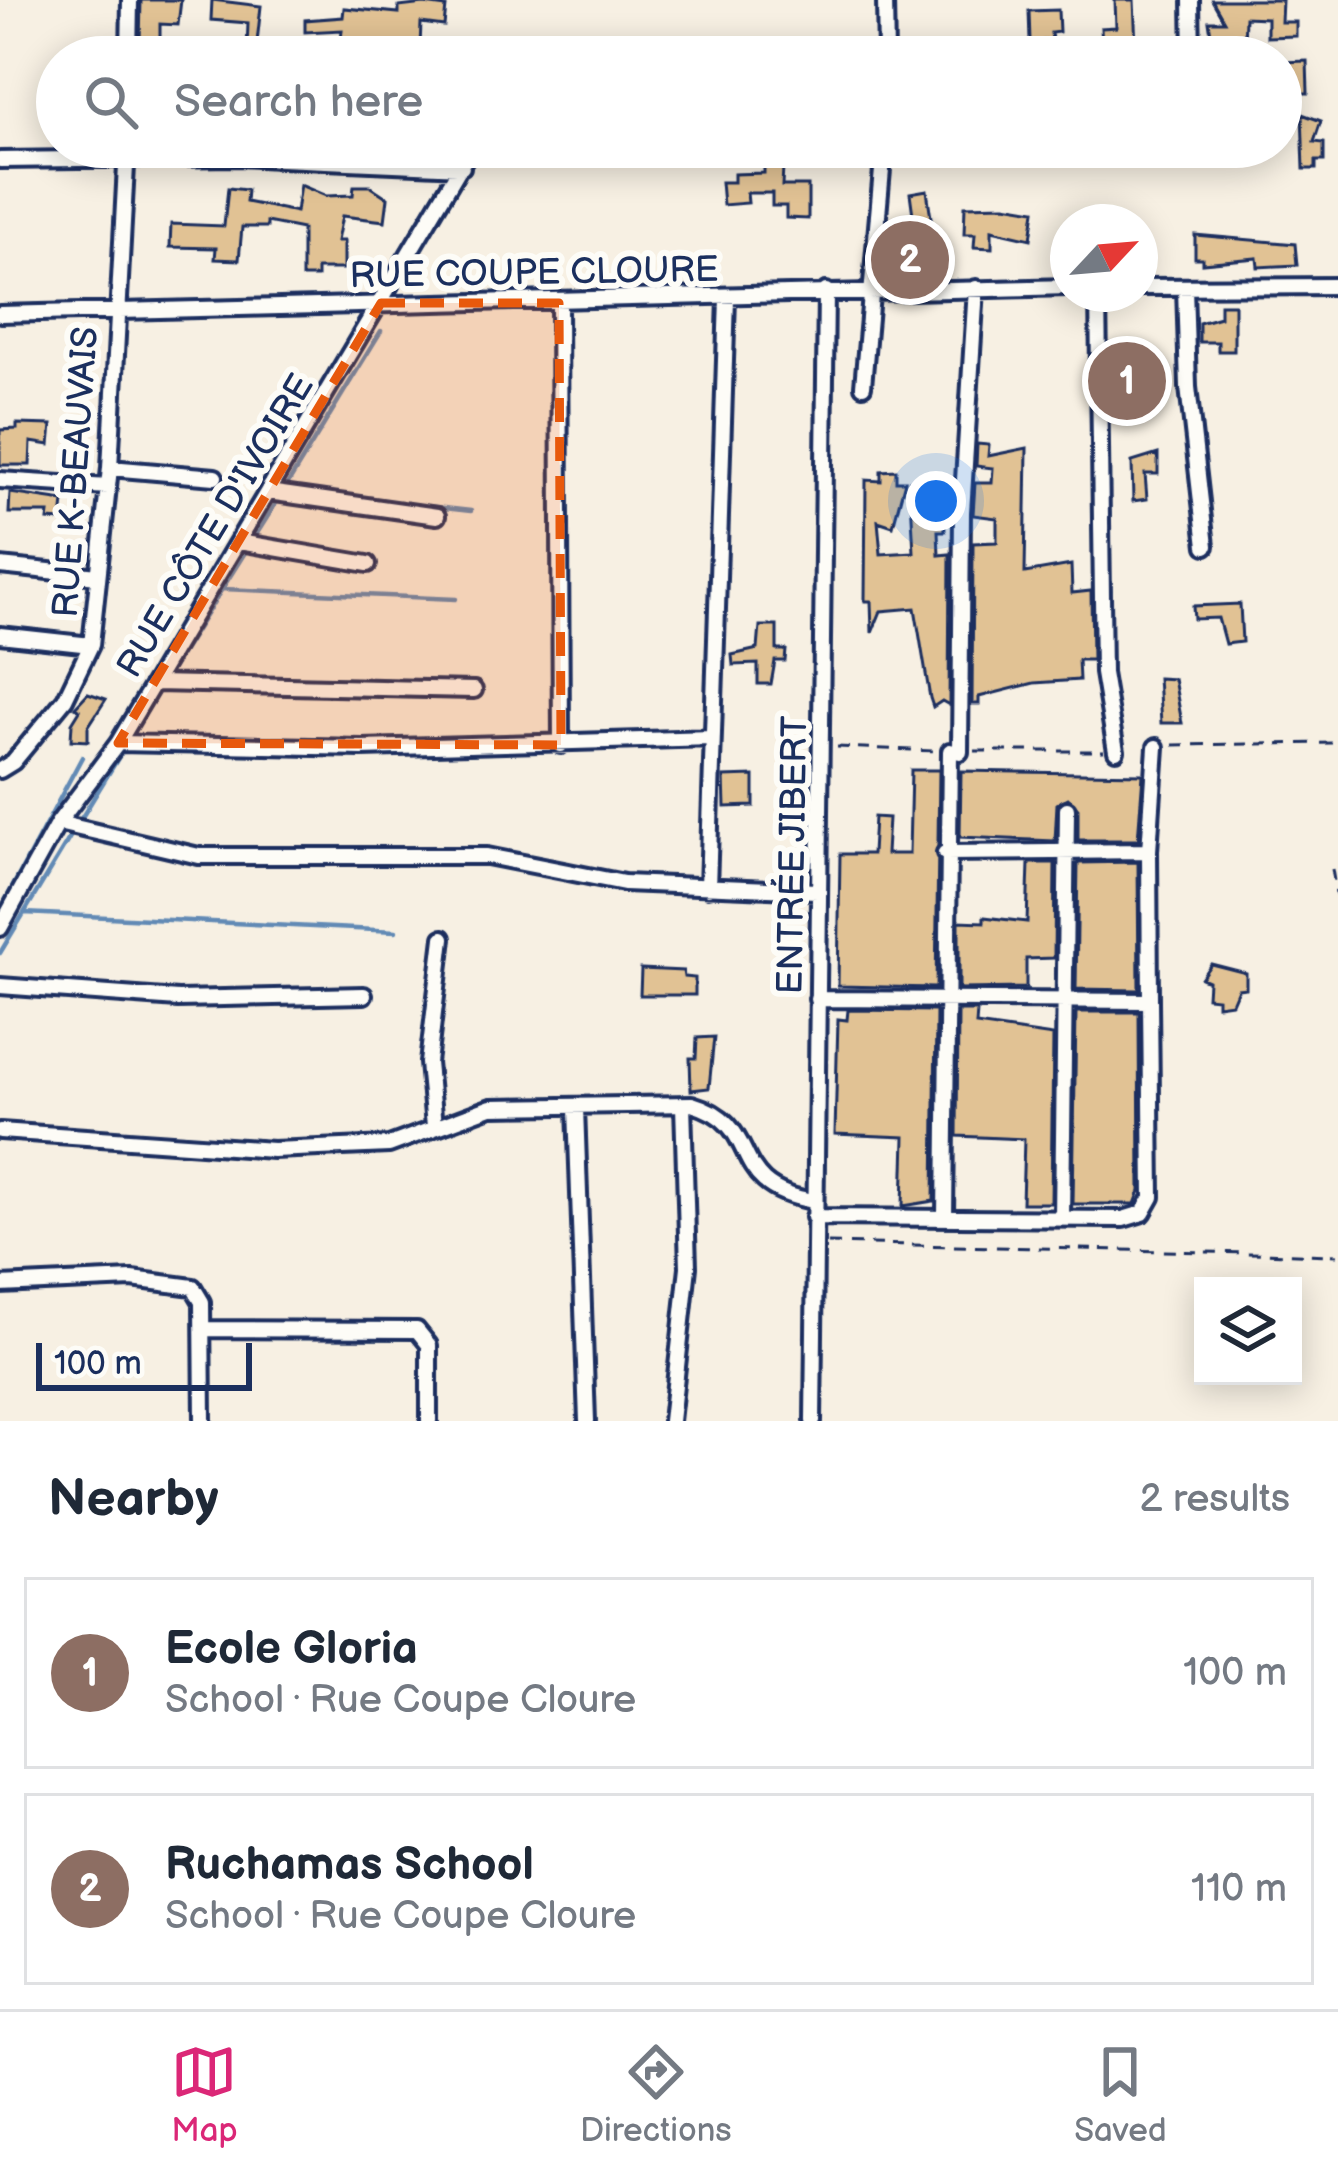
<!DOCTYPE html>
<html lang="en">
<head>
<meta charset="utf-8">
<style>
	body { margin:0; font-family:"Balsamiq Sans",sans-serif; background:#f2f2f3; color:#1f2937 }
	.controls { position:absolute; right:36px; bottom:36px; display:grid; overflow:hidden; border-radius:0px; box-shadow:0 6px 30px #0003 }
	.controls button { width:108px; height:108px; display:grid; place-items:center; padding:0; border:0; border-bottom:3px solid #e0e1e3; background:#fff; color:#1f2937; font:60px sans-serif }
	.compass { position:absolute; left:1050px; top:204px; width:108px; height:108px; border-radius:50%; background:#fff; box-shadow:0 6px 30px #0003; rotate:64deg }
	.scale { position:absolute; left:36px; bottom:30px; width:216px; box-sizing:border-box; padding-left:12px; border:6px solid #1b2f5e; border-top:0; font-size:33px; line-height:42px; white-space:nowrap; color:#1b2f5e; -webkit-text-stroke:9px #fdfcf7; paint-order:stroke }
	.you { position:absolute; left:936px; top:501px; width:42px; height:42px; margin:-30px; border:9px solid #fff; border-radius:50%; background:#1a73e8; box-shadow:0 0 0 18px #1a73e833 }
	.badge { display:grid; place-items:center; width:78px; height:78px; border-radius:50%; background:#db2777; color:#fff; font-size:39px; font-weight:700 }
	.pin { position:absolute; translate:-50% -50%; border:6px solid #fff; box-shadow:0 3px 12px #0006 }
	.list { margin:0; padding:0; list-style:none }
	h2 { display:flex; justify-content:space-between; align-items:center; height:156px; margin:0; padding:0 48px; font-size:51px }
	h2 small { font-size:39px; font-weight:400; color:#747a83 }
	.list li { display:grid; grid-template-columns:78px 1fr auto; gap:36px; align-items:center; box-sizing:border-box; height:192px; margin:0 24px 24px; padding:0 24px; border:3px solid #e0e1e3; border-radius:0px }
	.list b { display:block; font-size:45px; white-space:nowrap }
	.list p { margin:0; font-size:39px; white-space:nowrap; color:#747a83 }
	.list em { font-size:39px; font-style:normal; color:#747a83 }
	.icon { flex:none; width:66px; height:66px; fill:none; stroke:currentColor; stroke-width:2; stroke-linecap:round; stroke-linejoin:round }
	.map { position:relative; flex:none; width:1338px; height:1421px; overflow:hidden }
	.search { position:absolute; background:#fff; box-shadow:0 6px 30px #0003; left:36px; right:36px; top:36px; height:132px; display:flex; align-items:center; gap:30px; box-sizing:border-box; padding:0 42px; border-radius:66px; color:#747a83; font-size:45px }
	.sheet { height:588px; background:#fff }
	nav { display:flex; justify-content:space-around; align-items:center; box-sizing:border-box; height:168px; border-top:3px solid #e0e1e3; background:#fff; font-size:33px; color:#747a83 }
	nav a { display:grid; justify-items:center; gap:6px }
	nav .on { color:#db2777 }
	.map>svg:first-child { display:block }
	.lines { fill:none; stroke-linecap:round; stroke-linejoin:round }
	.stream { stroke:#628ab5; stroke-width:4.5 }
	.building { fill:#e1c294; stroke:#1b2f5e; stroke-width:3 }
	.minor-casing { stroke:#1b2f5e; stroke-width:22 }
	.path { stroke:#1b2f5e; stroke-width:3; stroke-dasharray:12 9; stroke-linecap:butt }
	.minor { stroke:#fdfcf7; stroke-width:14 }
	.marked { fill:#e8590c; fill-opacity:0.2; stroke:#e8590c; stroke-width:9; stroke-dasharray:24 15; stroke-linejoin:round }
	.labels { text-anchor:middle; stroke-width:12; stroke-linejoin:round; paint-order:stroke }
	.street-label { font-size:36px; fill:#1b2f5e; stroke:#fdfcf7 }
</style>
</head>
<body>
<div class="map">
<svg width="1338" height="1421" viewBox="0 0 1338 1421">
	<rect width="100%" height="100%" fill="#f7f0e3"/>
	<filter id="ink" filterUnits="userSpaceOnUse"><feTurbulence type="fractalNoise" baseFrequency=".00833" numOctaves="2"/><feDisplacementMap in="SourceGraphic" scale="24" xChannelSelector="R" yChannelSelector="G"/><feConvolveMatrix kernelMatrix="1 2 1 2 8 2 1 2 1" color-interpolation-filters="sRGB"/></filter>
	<g filter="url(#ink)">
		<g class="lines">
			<path class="stream" d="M284 490 381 331
				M381 501 471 511
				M223 589 456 599
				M166 678 278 500
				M129 740 160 688
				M79 822 123 750
				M0 910 82 757
				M24 913 396 931
				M0 953 73 832"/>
		</g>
		<path class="building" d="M141 0H181L178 25 160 24V43L140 44Z
			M212 0 261 6 256 51 247 50 248 23 211 20Z
			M1115 0H1134L1136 46 1102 48 1101 28 1116 27Z
			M1212 0H1282L1281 22H1296V36L1267 37V18L1245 17 1244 45 1219 44 1212 41 1209 21H1224Z
			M424 4 446 7 444 26 421 23 420 47 341 40 342 30 305 32V20L343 17 344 8 399 13V7Z
			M1058 10 1059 32 1051 33 1052 40 1030 41 1029 11Z
			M1307 61 1308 93H1281V62Z
			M1302 114 1321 121 1314 142 1324 143V161H1316V169H1304Z
			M764 166 783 167 782 186H808V219L786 218V206H772V193H747L748 203 723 205 721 182H734V174L764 173Z
			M300 185 326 196 353 195 354 186H370L388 198 385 221 342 216 337 241H344V269H317V277H302V229L267 222V227H242L239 260 215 259 216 248 170 247 171 224 224 226 228 188 247 190 246 202 296 212Z
			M927 190 934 239 894 240 893 223 914 222 910 193Z
			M1005 205 1035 210 1031 239 992 230V248L974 247 975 234H964L965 206Z
			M1195 235 1295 244 1297 265 1258 267 1257 258 1202 263V258H1195Z
			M1220 304H1234V351H1218V342H1199V323L1220 317Z
			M17 424 52 425 50 445 31 442 30 465H0V430L17 429Z
			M977 444 989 445 988 456 1027 448 1025 573 1071 565 1072 593 1091 591 1092 660H1078L1079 680 1034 683 979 697V704H972L973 543 997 542V518L973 515 975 483H992L993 468 976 466Z
			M1158 454V474H1145L1147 499 1133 501 1132 462Z
			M896 470V481H905L893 526 878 521 881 554 914 552 910 481 939 482 944 501 945 531H938L939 555 950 554 949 705 942 701 933 707 930 698 915 608 881 611 872 633 871 601H865L866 480 881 481V471Z
			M10 493 64 501 62 521 48 520 49 513H9Z
			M1240 604 1242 642 1225 644 1218 618 1194 619 1193 606Z
			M760 626H777V650H786L785 661H775L771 684H758V664L733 665 732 655 758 649Z
			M1158 678 1174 679 1182 723H1161Z
			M88 693 106 699 88 727V741L71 740 72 723 80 710 75 707Z
			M911 770H939L936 988 838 986 840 854H872L874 817 888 818 886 854H909Z
			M961 771 1143 774 1138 840H1078V808L1068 798 1057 804 1055 841 960 837Z
			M754 776V806L725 807 724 777Z
			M1138 862 1139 990 1076 989 1078 863Z
			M1029 863H1055L1054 958 1026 959V988L959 989V921L984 922V917L1027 922Z
			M1211 964 1246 973V988L1238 989 1232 1003 1217 1005V998L1207 997 1208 981 1201 978Z
			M641 969 683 971 684 977 695 978V995H640Z
			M848 1010 936 1011 934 1201 903 1206 905 1137 835 1134 838 1019 847 1020Z
			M958 1011H977L976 1025 1053 1036 1051 1203H1022L1024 1139 957 1136Z
			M1076 1012H1139L1140 1191 1135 1204H1073Z
			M714 1037 709 1088 691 1090 690 1058H696L697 1038Z"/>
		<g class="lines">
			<defs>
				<path id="minor" d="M885 0 886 57
					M1191 0 1192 57
					M129 57 130 0
					M0 160 237 157 462 167
					M1140 287 1338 286
					M1185 287 1188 387 1206 546
					M1098 294 1103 673 1116 751
					M559 303 561 745
					M0 314 1068 287
					M863 386 884 147
					M110 468 215 477
					M0 480 108 487
					M268 492 437 516
					M239 542 368 564
					M0 566 98 576
					M0 635 91 645
					M155 683 474 690
					M118 743 362 748 712 738
					M960 752 962 512 976 288
					M0 770 13 762 65 699 91 645 110 468 127 147
					M58 823 199 856H487L624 883 817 891
					M1149 851 1156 747
					M945 853 1149 851 1150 1001
					M708 888 727 298
					M0 928 58 823 118 743 472 147
					M0 986 178 999 364 995
					M576 1108 587 1421
					M434 1126 428 1063 443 938
					M0 1131 273 1150 389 1145 491 1107 692 1104C767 1126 721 1186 814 1201
					M814 1217 1123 1219 1143 1213 1152 1197 1150 1001 817 999
					M945 1217 950 751
					M1062 1218 1067 809
					M0 1285 132 1279 193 1287 202 1302 203 1421
					M204 1329 417 1330 429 1345V1421
					M671 1421 688 1267 683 1105
					M813 1421 826 291"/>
			</defs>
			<use href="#minor" class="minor-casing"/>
			<path class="path" d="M1281 107 1300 109
				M1173 745 1338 743
				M837 747 936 751
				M975 751H1104
				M1332 869 1338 905
				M828 1243 1338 1255"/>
			<use href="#minor" class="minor"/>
		</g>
	</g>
	<path class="marked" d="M381 303H559L561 745 118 743Z"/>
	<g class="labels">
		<g class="street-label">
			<text transform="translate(534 271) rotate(-1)" y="13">RUE COUPE CLOURE</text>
			<text transform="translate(74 472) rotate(-86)" y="13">RUE K-BEAUVAIS</text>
			<text transform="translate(214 525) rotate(-59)" y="13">RUE CÔTE D'IVOIRE</text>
			<text transform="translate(791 855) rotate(-89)" y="13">ENTRÉE JIBERT</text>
		</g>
	</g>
</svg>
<div class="controls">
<button><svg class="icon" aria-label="layers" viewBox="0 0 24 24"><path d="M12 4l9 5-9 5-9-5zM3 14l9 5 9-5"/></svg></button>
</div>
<svg class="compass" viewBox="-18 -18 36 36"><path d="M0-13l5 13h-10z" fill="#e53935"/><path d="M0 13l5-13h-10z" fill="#747a83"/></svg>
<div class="scale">100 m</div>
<div class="you"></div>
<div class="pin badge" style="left:1127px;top:381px;background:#8d6e63">1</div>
<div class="pin badge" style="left:910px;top:260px;background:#8d6e63">2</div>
<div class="search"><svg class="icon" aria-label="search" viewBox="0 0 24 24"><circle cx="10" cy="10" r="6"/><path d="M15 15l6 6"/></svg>Search here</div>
</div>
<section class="sheet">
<h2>Nearby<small>2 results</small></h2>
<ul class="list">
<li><span class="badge" style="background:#8d6e63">1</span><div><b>Ecole Gloria</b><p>School · Rue Coupe Cloure</p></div><em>100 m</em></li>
<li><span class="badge" style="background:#8d6e63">2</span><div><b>Ruchamas School</b><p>School · Rue Coupe Cloure</p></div><em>110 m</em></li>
</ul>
</section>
<nav>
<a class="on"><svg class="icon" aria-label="map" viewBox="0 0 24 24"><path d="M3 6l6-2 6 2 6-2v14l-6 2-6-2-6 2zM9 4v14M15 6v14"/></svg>Map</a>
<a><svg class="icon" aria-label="directions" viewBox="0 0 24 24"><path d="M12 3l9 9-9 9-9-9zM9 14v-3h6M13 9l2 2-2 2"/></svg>Directions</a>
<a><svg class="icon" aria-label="saved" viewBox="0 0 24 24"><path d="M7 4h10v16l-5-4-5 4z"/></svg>Saved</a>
</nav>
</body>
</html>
